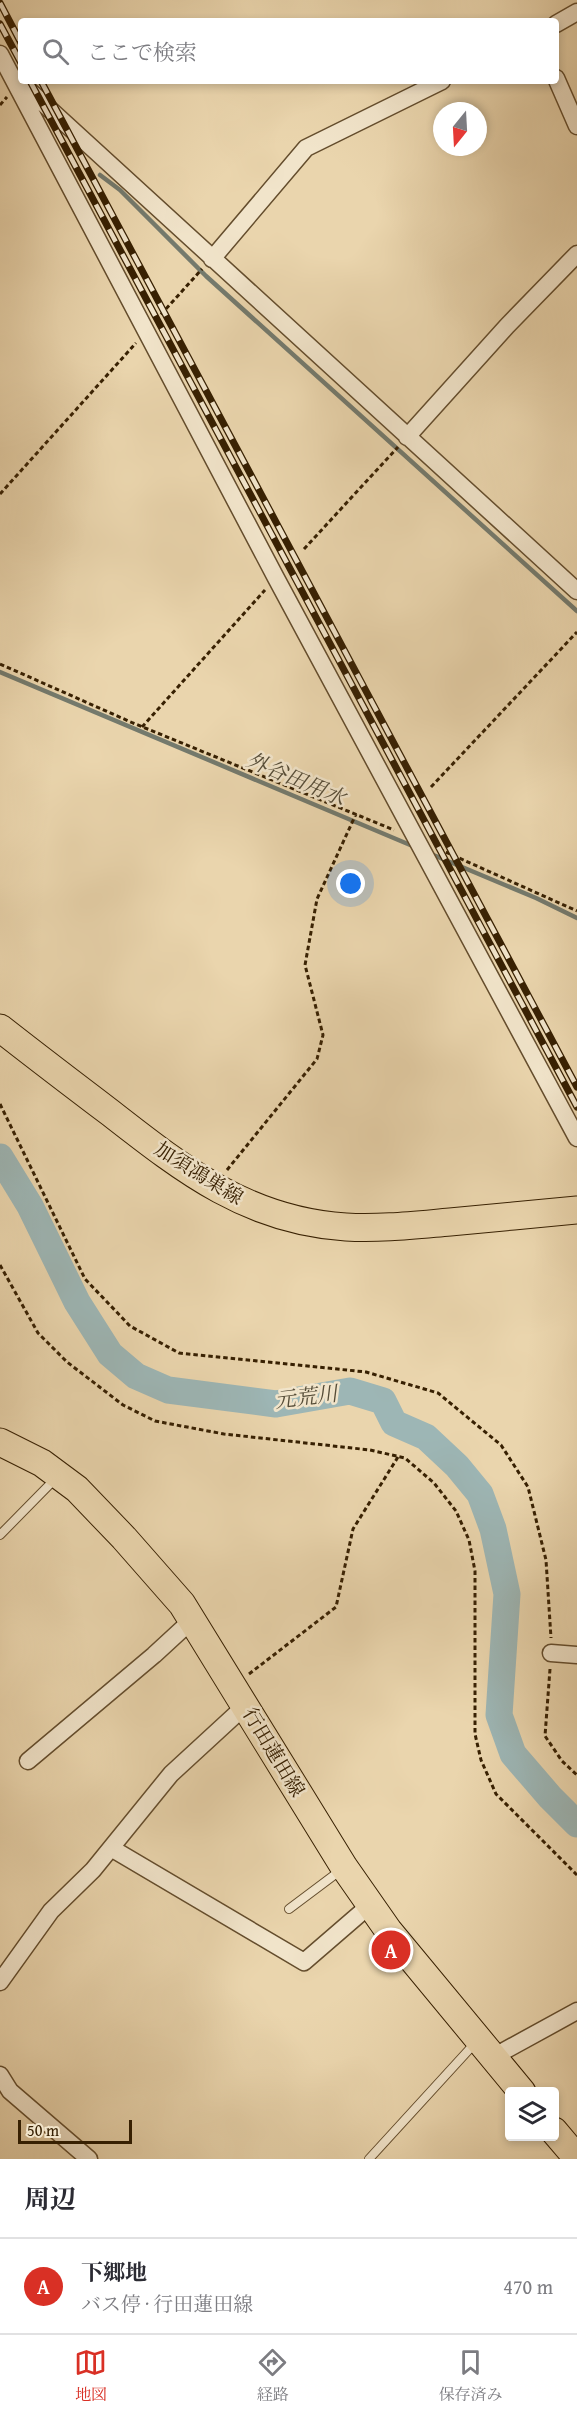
<!DOCTYPE html>
<html lang="ja">
<head>
<meta charset="utf-8">
<style>
	body { margin:0; font-family:"Gentium Book Plus","Noto Serif JP",serif; background:#f2f2f3; color:#2b2b33 }
	.controls { position:absolute; right:18px; bottom:18px; display:grid; overflow:hidden; border-radius:6px; box-shadow:0 3px 9px #0003 }
	.controls button { width:54px; height:54px; display:grid; place-items:center; padding:0; border:0; border-bottom:2px solid #e1e1e2; background:#fff; color:#2b2b33; font:30px sans-serif }
	.compass { position:absolute; left:433px; top:102px; width:54px; height:54px; border-radius:50%; background:#fff; box-shadow:0 3px 9px #0003; rotate:198deg }
	.scale { position:absolute; left:18px; bottom:15px; width:114px; box-sizing:border-box; padding-left:6px; border:3px solid #372002; border-top:0; font-size:16px; line-height:21px; white-space:nowrap; color:#372002; -webkit-text-stroke:4px #f1e4ca; paint-order:stroke }
	.you { position:absolute; left:351px; top:884px; width:21px; height:21px; margin:-15px; border:4px solid #fff; border-radius:50%; background:#1a73e8; box-shadow:0 0 0 9px #1a73e833 }
	.badge { display:grid; place-items:center; width:39px; height:39px; border-radius:50%; background:#d93025; color:#fff; font-size:20px; font-weight:700 }
	.pin { position:absolute; translate:-50% -50%; border:3px solid #fff; box-shadow:0 2px 6px #0006 }
	.list { margin:0; padding:0; list-style:none }
	h2 { display:flex; justify-content:space-between; align-items:center; height:78px; margin:0; padding:0 24px; font-size:26px }
	h2 small { font-size:20px; font-weight:400; color:#7c7c81 }
	.list li { display:grid; grid-template-columns:39px 1fr auto; gap:18px; align-items:center; box-sizing:border-box; height:96px; padding:0 24px; border-top:2px solid #e1e1e2 }
	.list b { display:block; font-size:22px; white-space:nowrap }
	.list p { margin:0; font-size:20px; white-space:nowrap; color:#7c7c81 }
	.list em { font-size:20px; font-style:normal; color:#7c7c81 }
	.icon { flex:none; width:33px; height:33px; fill:none; stroke:currentColor; stroke-width:2; stroke-linecap:round; stroke-linejoin:round }
	.map { position:relative; flex:none; width:577px; height:2159px; overflow:hidden }
	.search { position:absolute; background:#fff; box-shadow:0 3px 9px #0003; left:18px; right:18px; top:18px; height:66px; display:flex; align-items:center; gap:15px; box-sizing:border-box; padding:0 21px; border-radius:6px; color:#7c7c81; font-size:22px }
	.sheet { height:174px; background:#fff }
	nav { display:flex; justify-content:space-around; align-items:center; box-sizing:border-box; height:84px; border-top:2px solid #e1e1e2; background:#fff; font-size:16px; color:#7c7c81 }
	nav a { display:grid; justify-items:center; gap:3px }
	nav .on { color:#d93025 }
	.map>svg:first-child { display:block }
	.lines { fill:none; stroke-linecap:round; stroke-linejoin:round }
	.stream { stroke:#747a6d; stroke-width:4.5 }
	.river { stroke:#9db6b5; stroke-width:27 }
	.lane-casing { stroke:#644d2d; stroke-width:10 }
	.street-casing { stroke:#644d2d; stroke-width:19 }
	.primary-casing { stroke:#372002; stroke-width:29 }
	.path { stroke:#372002; stroke-width:3; stroke-dasharray:4.5 3; stroke-linecap:butt }
	.lane { stroke:#f1e4ca; stroke-width:8 }
	.street { stroke:#f1e4ca; stroke-width:16 }
	.primary { stroke:#ead5ad; stroke-width:27 }
	.rail-casing { stroke:#372002; stroke-width:7 }
	.rail { stroke:#f1e4ca; stroke-width:4.5; stroke-dasharray:14; stroke-linecap:butt }
	.labels { text-anchor:middle; stroke-width:5; stroke-linejoin:round; paint-order:stroke }
	.street-label { font-size:20px; fill:#372002; stroke:#f1e4ca }
	.water-label { font-size:21px; font-style:italic; fill:#564d38; stroke:#f1e4ca }
</style>
</head>
<body>
<div class="map">
<svg width="577" height="2159" viewBox="0 0 577 2159">
	<rect width="100%" height="100%" fill="#ead5ad"/>
	<filter id="stains"><feTurbulence type="fractalNoise" baseFrequency=".00333" numOctaves="4"/><feColorMatrix values="0 0 0 0 .2 0 0 0 0 .09 0 0 0 0 .02 0 0 0 .5 -.17"/></filter>
	<radialGradient id="worn" r=".72"><stop offset=".6" stop-color="#630" stop-opacity="0"/><stop offset="1" stop-color="#630" stop-opacity=".3"/></radialGradient>
	<g class="lines">
		<path class="stream" d="M100 175 120 190 206 276 577 611
			M0 672 415 847
			M431 854 536 898 577 918"/>
		<path class="river" d="M0 1157 30 1206 77 1302 110 1354 136 1376 168 1390 276 1404 350 1391 383 1401 394 1423 426 1437 457 1466 480 1494 493 1529 507 1594 499 1715 513 1754 550 1797 577 1824"/>
		<defs>
			<path id="lane" d="M0 1535 56 1478
				M289 1909 341 1870
				M369 2159 476 2042"/>
			<path id="street" d="M556 24 577 12
				M0 54 276 578 577 1138
				M556 78 577 126
				M21 83 577 591
				M212 259 306 148 442 81
				M407 437 507 326 577 254
				M551 1653 577 1655
				M28 1761 154 1655 192 1620
				M111 1848 304 1962 370 1905
				M0 1982 51 1911 93 1870 171 1774 246 1705
				M493 2057 577 2011
				M0 2075 10 2091 89 2159"/>
			<path id="primary" d="M0 1028C37 1057 75 1086 112 1114 185 1171 249 1221 346 1227 380 1229 415 1225 450 1222 492 1218 535 1214 577 1210
				M0 1442 42 1463 77 1489 124 1538 182 1604 344 1867 388 1930 522 2092
				M554 2131 577 2158"/>
		</defs>
		<use href="#lane" class="lane-casing"/>
		<use href="#street" class="street-casing"/>
		<use href="#primary" class="primary-casing"/>
		<path class="path" d="M0 105 7 97
			M156 320 202 269
			M0 494 136 343
			M304 549 398 447
			M0 664 133 723 394 830
			M142 727 265 590
			M431 787 577 632
			M439 849 577 911
			M0 1104 85 1279 130 1326 179 1353 366 1372 438 1393 501 1445 528 1487 546 1560 551 1638
			M227 1170 317 1059 323 1035 305 965 317 899 356 814
			M0 1265 38 1333 67 1362 123 1405 155 1421 224 1434 370 1450 405 1458 434 1483 456 1511 469 1540 475 1571V1734L481 1760 496 1794 577 1875
			M550 1669 545 1736 562 1761 577 1775
			M249 1674 336 1607 353 1529 398 1457"/>
		<use href="#lane" class="lane"/>
		<use href="#street" class="street"/>
		<use href="#primary" class="primary"/>
		<defs>
			<path id="rail" d="M0 3 21 43
				M0 24 21 63
				M30 81 577 1107
				M41 81 577 1087"/>
		</defs>
		<use href="#rail" class="rail-casing"/>
		<use href="#rail" class="rail"/>
	</g>
	<g class="labels">
		<g class="street-label">
			<text transform="translate(199 1173) rotate(32)" y="7">加須鴻巣線</text>
			<text transform="translate(274 1752) rotate(59)" y="7">行田蓮田線</text>
		</g>
		<g class="water-label">
			<text transform="translate(296 779) rotate(23)" y="7">外谷田用水</text>
			<text transform="translate(306 1397) rotate(-7)" y="7">元荒川</text>
		</g>
	</g>
	<rect width="100%" height="100%" filter="url(#stains)"/>
	<rect width="100%" height="100%" fill="url(#worn)"/>
</svg>
<div class="controls">
<button><svg class="icon" aria-label="layers" viewBox="0 0 24 24"><path d="M12 4l9 5-9 5-9-5zM3 14l9 5 9-5"/></svg></button>
</div>
<svg class="compass" viewBox="-18 -18 36 36"><path d="M0-13l5 13h-10z" fill="#e53935"/><path d="M0 13l5-13h-10z" fill="#7c7c81"/></svg>
<div class="scale">50 m</div>
<div class="you"></div>
<div class="pin badge" style="left:391px;top:1950px">A</div>
<div class="search"><svg class="icon" aria-label="search" viewBox="0 0 24 24"><circle cx="10" cy="10" r="6"/><path d="M15 15l6 6"/></svg>ここで検索</div>
</div>
<section class="sheet">
<h2>周辺<small></small></h2>
<ul class="list">
<li><span class="badge">A</span><div><b>下郷地</b><p>バス停 · 行田蓮田線</p></div><em>470 m</em></li>
</ul>
</section>
<nav>
<a class="on"><svg class="icon" aria-label="map" viewBox="0 0 24 24"><path d="M3 6l6-2 6 2 6-2v14l-6 2-6-2-6 2zM9 4v14M15 6v14"/></svg>地図</a>
<a><svg class="icon" aria-label="directions" viewBox="0 0 24 24"><path d="M12 3l9 9-9 9-9-9zM9 14v-3h6M13 9l2 2-2 2"/></svg>経路</a>
<a><svg class="icon" aria-label="saved" viewBox="0 0 24 24"><path d="M7 4h10v16l-5-4-5 4z"/></svg>保存済み</a>
</nav>
</body>
</html>
